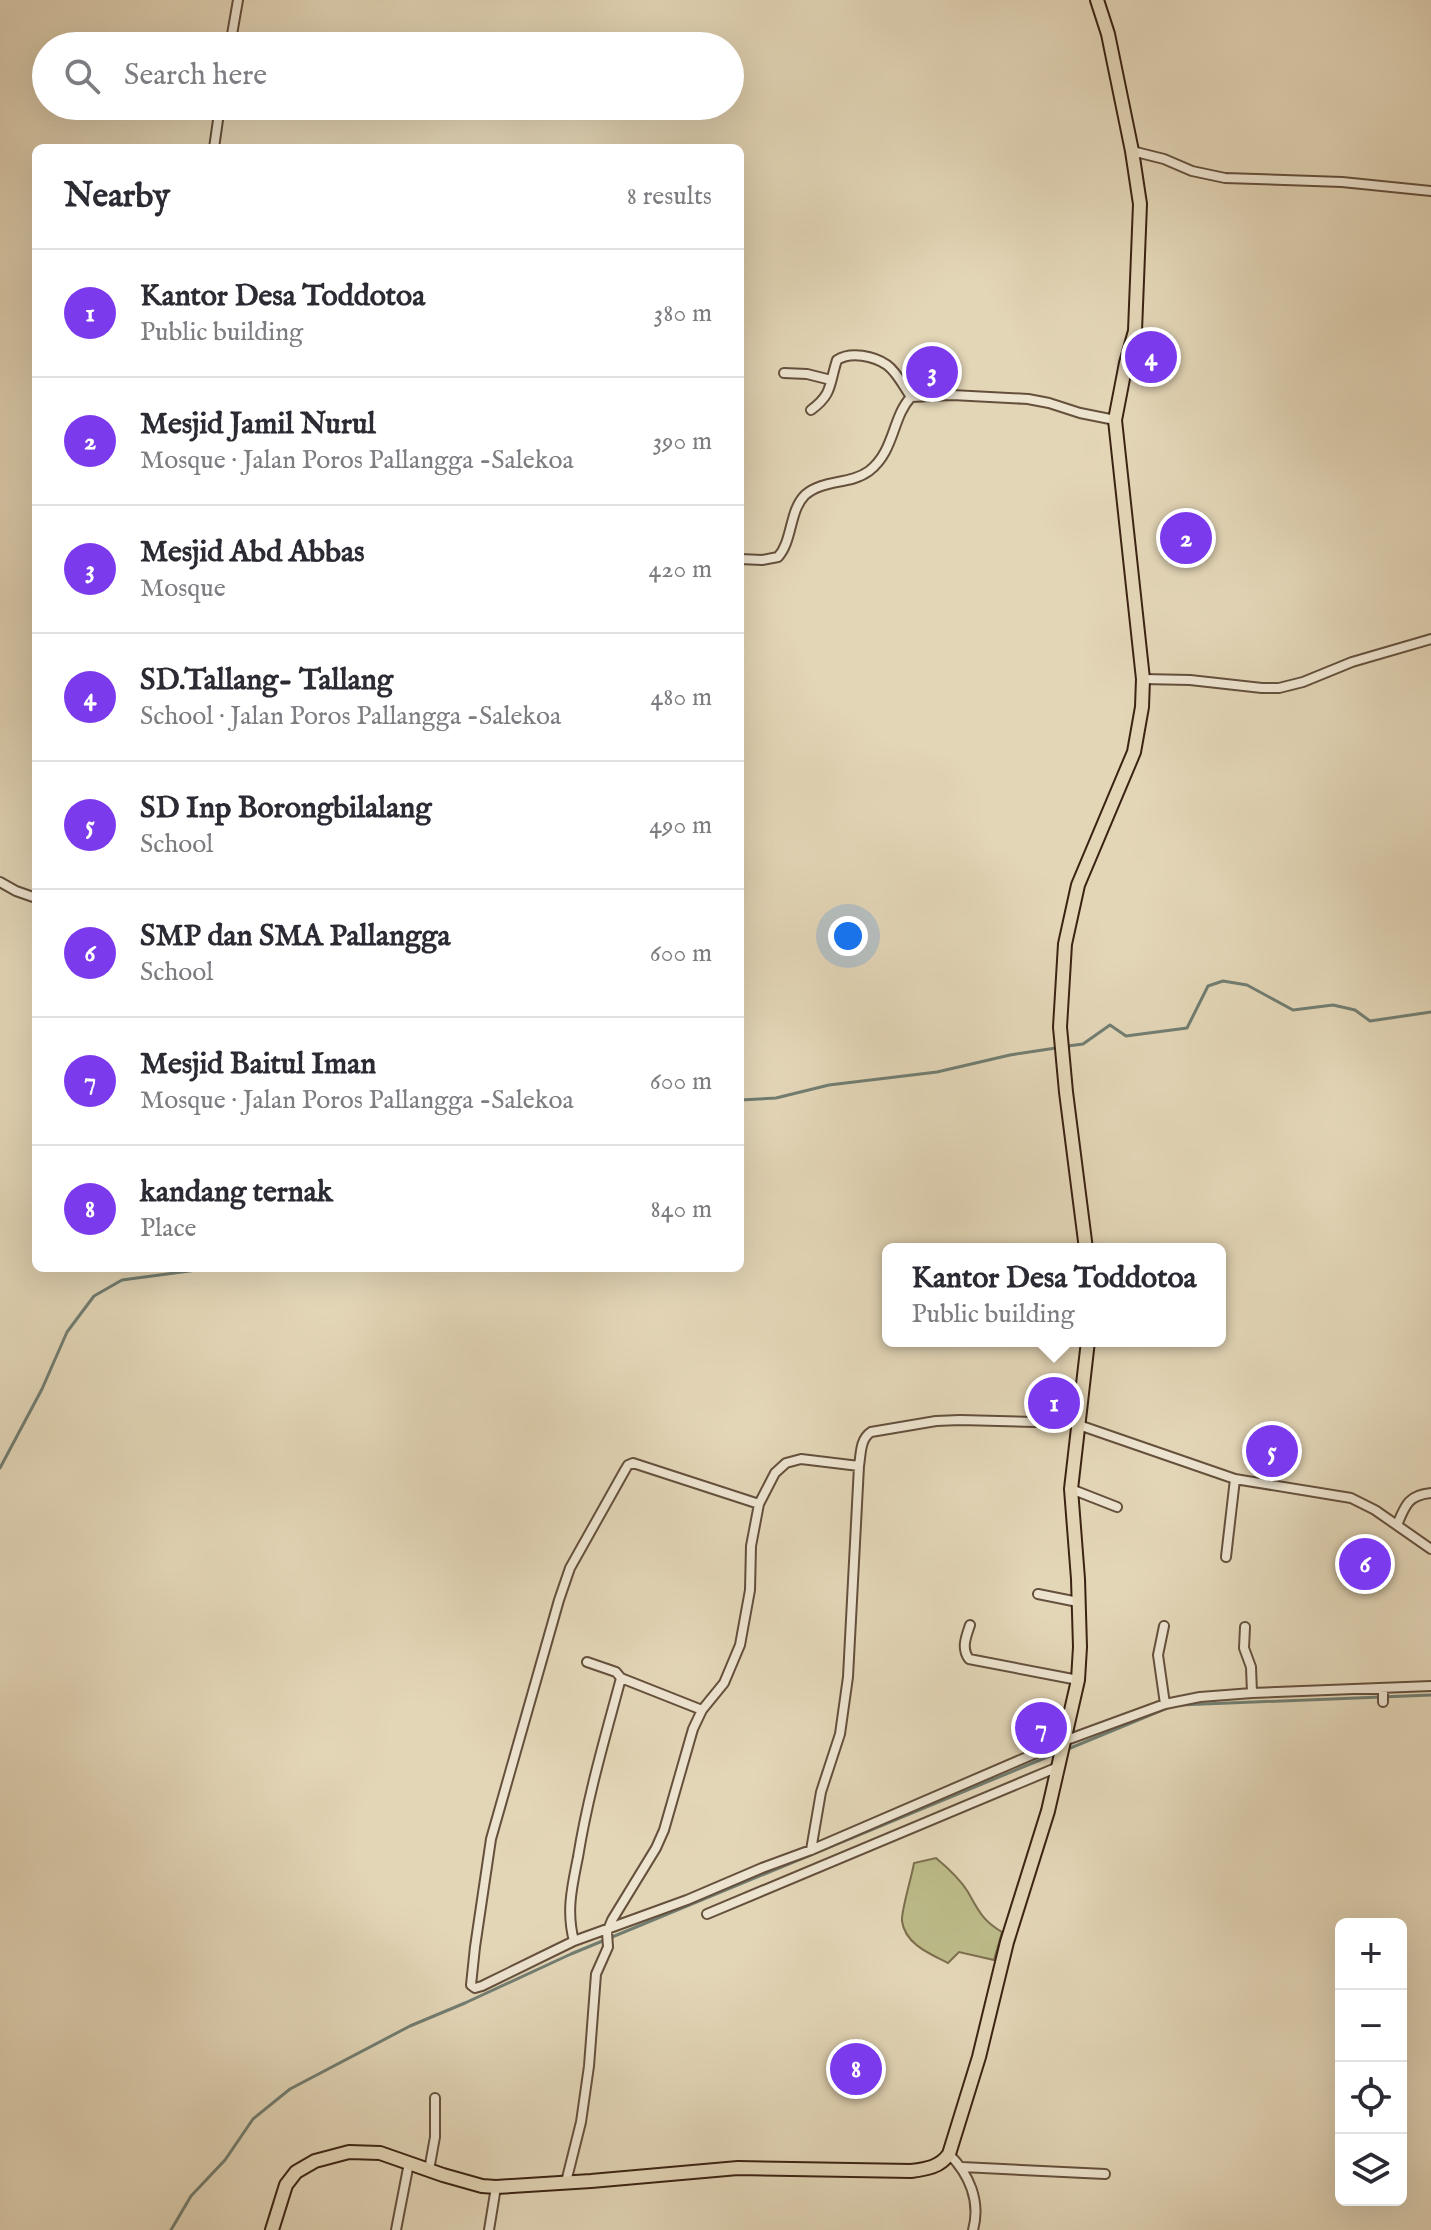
<!DOCTYPE html>
<html lang="en">
<head>
<meta charset="utf-8">
<style>
	body { margin:0; font-family:"IM FELL English",serif; background:#f2f2f3; color:#2b2b33 }
	.controls { position:absolute; right:24px; bottom:24px; display:grid; overflow:hidden; border-radius:12px; box-shadow:0 8px 32px #0002 }
	.controls button { width:72px; height:72px; display:grid; place-items:center; padding:0; border:0; border-bottom:2px solid #e1e1e2; background:#fff; color:#2b2b33; font:40px sans-serif }
	.you { position:absolute; left:848px; top:936px; width:28px; height:28px; margin:-20px; border:6px solid #fff; border-radius:50%; background:#1a73e8; box-shadow:0 0 0 12px #1a73e833 }
	.badge { display:grid; place-items:center; width:52px; height:52px; border-radius:50%; background:#7c3aed; color:#fff; font-size:26px; font-weight:700 }
	.pin { position:absolute; translate:-50% -50%; border:4px solid #fff; box-shadow:0 2px 8px #0006 }
	.popup { position:absolute; left:882px; top:1243px; width:344px; height:104px; box-sizing:border-box; display:grid; place-content:center; border-radius:12px; background:#fff; filter:drop-shadow(0 2px 6px #0005); font-size:26px; white-space:nowrap; color:#7c7c81 }
	.popup b { font-size:30px; color:#2b2b33 }
	.popup::after { content:''; position:absolute; left:50%; top:100%; margin-left:-16px; border:16px solid transparent; border-top-color:#fff }
	.list { margin:0; padding:0; list-style:none }
	h2 { display:flex; justify-content:space-between; align-items:center; height:104px; margin:0; padding:0 32px; font-size:34px }
	h2 small { font-size:26px; font-weight:400; color:#7c7c81 }
	.list li { display:grid; grid-template-columns:52px 1fr auto; gap:24px; align-items:center; box-sizing:border-box; height:128px; padding:0 32px; border-top:2px solid #e1e1e2 }
	.list b { display:block; font-size:30px; white-space:nowrap }
	.list p { margin:0; font-size:26px; white-space:nowrap; color:#7c7c81 }
	.list em { font-size:26px; font-style:normal; color:#7c7c81 }
	.icon { flex:none; width:44px; height:44px; fill:none; stroke:currentColor; stroke-width:2; stroke-linecap:round; stroke-linejoin:round }
	.map { position:relative; flex:none; width:1431px; height:2230px; overflow:hidden }
	.search { position:absolute; background:#fff; box-shadow:0 8px 32px #0002; left:32px; top:32px; width:712px; height:88px; display:flex; align-items:center; gap:20px; box-sizing:border-box; padding:0 28px; border-radius:44px; color:#7c7c81; font-size:30px }
	.panel { position:absolute; background:#fff; box-shadow:0 8px 32px #0002; left:32px; top:144px; width:712px; height:1128px; border-radius:12px }
	.map>svg:first-child { display:block }
	.green { fill:#bcbb89; stroke:#7c6f4e; stroke-width:2 }
	.lines { fill:none; stroke-linecap:round; stroke-linejoin:round }
	.stream { stroke:#717d71; stroke-width:3 }
	.minor-casing { stroke:#65503c; stroke-width:12 }
	.primary-casing { stroke:#3b2313; stroke-width:16 }
	.minor { stroke:#ede4d0; stroke-width:8 }
	.primary { stroke:#e3d6b7; stroke-width:12 }
</style>
</head>
<body>
<div class="map">
<svg width="1431" height="2230" viewBox="0 0 1431 2230">
	<rect width="100%" height="100%" fill="#e3d6b7"/>
	<filter id="stains"><feTurbulence type="fractalNoise" baseFrequency=".0025" numOctaves="4"/><feColorMatrix values="0 0 0 0 .2 0 0 0 0 .09 0 0 0 0 .02 0 0 0 .5 -.17"/></filter>
	<radialGradient id="worn" r=".72"><stop offset=".6" stop-color="#630" stop-opacity="0"/><stop offset="1" stop-color="#630" stop-opacity=".3"/></radialGradient>
	<path class="green" d="M936 1858C948 1868 960 1879 968 1892 978 1910 983 1921 1002 1932L994 1960 959 1952 948 1963C930 1954 905 1944 902 1921 901 1911 912 1876 914 1863Z"/>
	<g class="lines">
		<path class="stream" d="M1068 1046 1083 1044 1110 1025 1126 1036 1187 1028 1208 986 1223 981 1247 985 1293 1010 1333 1005 1355 1010 1370 1021 1431 1012
			M740 1100 776 1098 829 1085 937 1072 1010 1055 1056 1048
			M0 1468 42 1389 67 1332 94 1296 122 1280 212 1268
			M1179 1705 1431 1695
			M1068 1749 1172 1706
			M171 2230 191 2196 225 2160 253 2119 290 2089 410 2026 465 2003 571 1954 1057 1753"/>
		<defs>
			<path id="minor" d="M230 46 238 0
				M214 148 220 106
				M1132 151 1164 159 1192 171 1225 178 1342 182 1431 191
				M784 373 807 374 831 380
				M811 410C833 394 829 384 837 360 851 351 874 356 887 365 897 372 904 387 911 397
				M740 559 762 560 778 557C793 540 789 511 805 495 823 479 850 485 869 471 895 451 892 417 911 397L952 395 1028 399 1049 403 1080 413 1115 420
				M1143 679 1190 680 1262 688H1279L1303 682 1352 662 1431 639
				M0 882 16 891 36 898
				M1071 1489 1117 1507
				M1397 1525C1405 1506 1408 1495 1431 1493
				M1226 1557 1235 1479
				M1038 1594 1078 1602
				M970 1625C966 1637 961 1648 969 1659L1078 1680
				M1164 1626 1158 1655 1165 1704
				M1245 1627 1244 1648 1251 1667 1252 1693
				M587 1662 616 1672 621 1678C605 1738 588 1795 578 1857 572 1887 566 1911 574 1941L687 1900 762 1868 811 1850 1064 1741 1165 1704 1200 1697 1252 1693 1431 1686
				M621 1678 702 1710
				M1383 1688V1702
				M811 1850 821 1792 840 1734 848 1677 859 1466C861 1454 860 1439 871 1432L936 1421 960 1420 1073 1423 1235 1479 1351 1498 1375 1510 1431 1549
				M707 1914 1058 1767
				M574 1941 482 1986 475 1988 471 1985 475 1947 491 1839 559 1600 570 1568 625 1470 628 1465 633 1463 759 1504
				M949 2154C969 2174 981 2201 973 2230
				M962 2167 1105 2174
				M429 2170 435 2137V2098
				M566 2182 581 2122 589 2066 596 1974 608 1947 607 1932 612 1920 656 1848 664 1830 693 1729 702 1710 724 1683 740 1645 750 1590 751 1546 759 1504 775 1473 786 1463 801 1459 859 1466
				M396 2230 409 2163
				M489 2230 496 2187"/>
			<path id="primary" d="M1086 1249 1066 1092 1060 1027 1065 944 1078 885 1134 752 1142 707 1143 679 1115 420 1126 363 1135 331 1140 204 1132 151 1108 34 1097 0
				M272 2230 286 2185 296 2172 315 2161 349 2152 380 2153 443 2175 482 2186 496 2187 591 2181 738 2168 911 2171C927 2169 940 2167 949 2154L979 2057 1007 1942 1048 1811 1078 1680 1080 1647 1078 1579 1071 1489 1088 1341"/>
		</defs>
		<use href="#minor" class="minor-casing"/>
		<use href="#primary" class="primary-casing"/>
		<use href="#minor" class="minor"/>
		<use href="#primary" class="primary"/>
	</g>
	<rect width="100%" height="100%" filter="url(#stains)"/>
	<rect width="100%" height="100%" fill="url(#worn)"/>
</svg>
<div class="controls">
<button>+</button>
<button>−</button>
<button><svg class="icon" aria-label="locate" viewBox="0 0 24 24"><circle cx="12" cy="12" r="6"/><path d="M12 2v4M12 18v4M2 12h4M18 12h4"/></svg></button>
<button><svg class="icon" aria-label="layers" viewBox="0 0 24 24"><path d="M12 4l9 5-9 5-9-5zM3 14l9 5 9-5"/></svg></button>
</div>
<div class="you"></div>
<div class="pin badge" style="left:1054px;top:1403px">1</div>
<div class="popup"><b>Kantor Desa Toddotoa</b>Public building</div>
<div class="pin badge" style="left:1186px;top:538px">2</div>
<div class="pin badge" style="left:932px;top:372px">3</div>
<div class="pin badge" style="left:1151px;top:357px">4</div>
<div class="pin badge" style="left:1272px;top:1451px">5</div>
<div class="pin badge" style="left:1365px;top:1564px">6</div>
<div class="pin badge" style="left:1041px;top:1728px">7</div>
<div class="pin badge" style="left:856px;top:2069px">8</div>
<div class="search"><svg class="icon" aria-label="search" viewBox="0 0 24 24"><circle cx="10" cy="10" r="6"/><path d="M15 15l6 6"/></svg>Search here</div>
<section class="panel">
<h2>Nearby<small>8 results</small></h2>
<ul class="list">
<li><span class="badge">1</span><div><b>Kantor Desa Toddotoa</b><p>Public building</p></div><em>380 m</em></li>
<li><span class="badge">2</span><div><b>Mesjid Jamil Nurul</b><p>Mosque · Jalan Poros Pallangga -Salekoa</p></div><em>390 m</em></li>
<li><span class="badge">3</span><div><b>Mesjid Abd Abbas</b><p>Mosque</p></div><em>420 m</em></li>
<li><span class="badge">4</span><div><b>SD.Tallang- Tallang</b><p>School · Jalan Poros Pallangga -Salekoa</p></div><em>480 m</em></li>
<li><span class="badge">5</span><div><b>SD Inp Borongbilalang</b><p>School</p></div><em>490 m</em></li>
<li><span class="badge">6</span><div><b>SMP dan SMA Pallangga</b><p>School</p></div><em>600 m</em></li>
<li><span class="badge">7</span><div><b>Mesjid Baitul Iman</b><p>Mosque · Jalan Poros Pallangga -Salekoa</p></div><em>600 m</em></li>
<li><span class="badge">8</span><div><b>kandang ternak</b><p>Place</p></div><em>840 m</em></li>
</ul>
</section>
</div>
</body>
</html>
